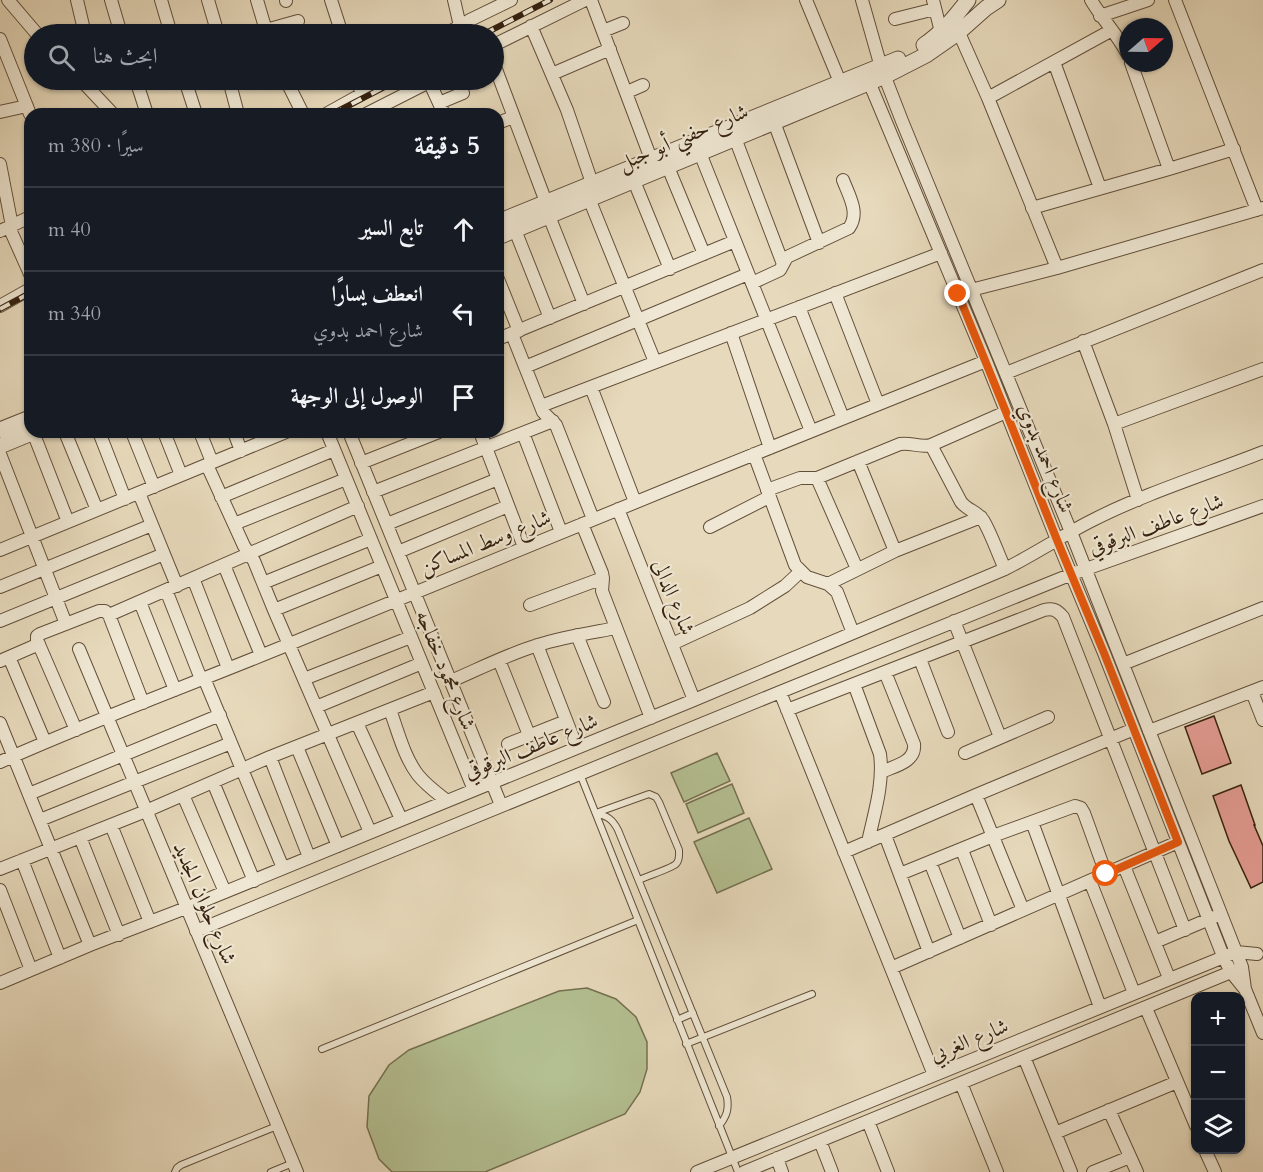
<!DOCTYPE html>
<html lang="ar">
<head>
<meta charset="utf-8">
<style>
	body { margin:0; font-family:Cardo,Amiri,serif; background:#20242c; color:#f1f3f6; direction:rtl }
	.controls { position:absolute; right:18px; bottom:18px; display:grid; overflow:hidden; border-radius:12px; box-shadow:0 2px 4px #0004 }
	.controls button { width:54px; height:54px; display:grid; place-items:center; padding:0; border:0; border-bottom:2px solid #363941; background:#171b24; color:#f1f3f6; font:30px sans-serif }
	.compass { position:absolute; left:1119px; top:18px; width:54px; height:54px; border-radius:50%; background:#171b24; box-shadow:0 2px 4px #0004; rotate:70deg }
	.stop { position:absolute; width:18px; height:18px; margin:-14px; border:4px solid #ea580c; border-radius:50%; background:#fff }
	.stop.end { background:#ea580c; border-color:#fff; box-shadow:0 2px 6px #0008 }
	.list { margin:0; padding:0; list-style:none }
	h2 { display:flex; justify-content:space-between; align-items:center; height:78px; margin:0; padding:0 24px; font-size:26px }
	h2 small { font-size:20px; font-weight:400; color:#9ea1a6 }
	.list li { display:grid; grid-template-columns:39px 1fr auto; gap:18px; align-items:center; box-sizing:border-box; height:84px; padding:0 24px; border-top:2px solid #363941 }
	.list b { display:block; font-size:22px; white-space:nowrap }
	.list p { margin:0; font-size:20px; white-space:nowrap; color:#9ea1a6 }
	.list em { font-size:20px; font-style:normal; color:#9ea1a6 }
	.icon { flex:none; width:33px; height:33px; fill:none; stroke:currentColor; stroke-width:2; stroke-linecap:round; stroke-linejoin:round }
	.map { position:relative; flex:none; width:1263px; height:1172px; overflow:hidden; direction:ltr }
	.search { position:absolute; background:#171b24; box-shadow:0 2px 4px #0004; left:24px; top:24px; width:480px; height:66px; display:flex; align-items:center; gap:15px; box-sizing:border-box; padding:0 21px; border-radius:33px; color:#9ea1a6; font-size:22px }
	.panel { position:absolute; background:#171b24; box-shadow:0 2px 4px #0004; left:24px; top:108px; width:480px; height:330px; border-radius:18px; direction:rtl }
	.map>svg:first-child { display:block }
	.green { fill:#b4c092; stroke:#747050; stroke-width:1.5 }
	.building { fill:#e69d95; stroke:#35210f; stroke-width:1.5 }
	.lines { fill:none; stroke-linecap:round; stroke-linejoin:round }
	.service-casing { stroke:#624f3a; stroke-width:8 }
	.minor-casing { stroke:#624f3a; stroke-width:14 }
	.tertiary-casing { stroke:#624f3a; stroke-width:17 }
	.service { stroke:#efe7d3; stroke-width:6 }
	.minor { stroke:#efe7d3; stroke-width:12 }
	.tertiary { stroke:#efe7d3; stroke-width:15 }
	.rail-casing { stroke:#35210f; stroke-width:6 }
	.rail { stroke:#efe7d3; stroke-width:4; stroke-dasharray:11; stroke-linecap:butt }
	.route { stroke:#ea580c; stroke-width:8 }
	.labels { text-anchor:middle; stroke-width:4.5; stroke-linejoin:round; paint-order:stroke }
	.street-label { font-size:21px; fill:#35210f; stroke:#efe7d3 }
</style>
</head>
<body>
<div class="map">
<svg width="1263" height="1172" viewBox="0 0 1263 1172">
	<rect width="100%" height="100%" fill="#e7dabc"/>
	<filter id="stains"><feTurbulence type="fractalNoise" baseFrequency=".00333" numOctaves="4"/><feColorMatrix values="0 0 0 0 .2 0 0 0 0 .09 0 0 0 0 .02 0 0 0 .5 -.17"/></filter>
	<radialGradient id="worn" r=".72"><stop offset=".6" stop-color="#630" stop-opacity="0"/><stop offset="1" stop-color="#630" stop-opacity=".3"/></radialGradient>
	<path class="green" d="M717 753 730 781 684 802 671 773Z
		M732 784 744 813 698 833 686 804Z
		M749 818 772 869 717 893 694 842Z
		M587 988 616 999 636 1017 647 1042V1069L640 1092 625 1114 485 1172H392L379 1159 367 1127 369 1096 389 1065 409 1050 559 991Z"/>
	<path class="building" d="M1214 716 1231 763 1202 774 1185 727Z
		M1241 785 1255 825H1254L1263 846V882L1251 888 1229 841 1213 796Z"/>
	<g class="lines">
		<defs>
			<path id="service" d="M580 774 738 1172
				M596 813 649 794 656 797 659 802 679 850C679 855 680 860 676 864 670 869 647 876 639 880
				M596 814C607 815 613 820 618 830L727 1097C729 1109 727 1116 719 1126
				M677 1020 693 1013
				M686 1044 812 994
				M322 1049 638 920
				M175 1172 177 1168 181 1165 277 1126
				M271 1172 293 1163"/>
			<path id="minor" d="M8 0 37 34
				M77 0 85 34
				M111 0 121 34
				M161 0 171 34
				M208 0 218 34
				M257 0 267 34
				M286 0V1
				M331 0 342 34
				M454 0 460 26
				M591 0 651 159
				M806 0 840 82
				M862 0 881 67 902 121 1071 532 1236 952 1242 967 1245 989 1263 1033
				M933 0 941 32
				M1091 0C1102 19 1118 35 1128 55
				M1175 0 1257 210
				M1100 16 1148 0
				M895 19 935 9
				M531 26 567 110 592 183
				M956 26 988 98 1057 268
				M266 30 298 21
				M603 31 623 23
				M303 34 310 32
				M446 34 470 20 511 0
				M0 39 30 114
				M494 45 585 0
				M1054 62 1100 188
				M1131 63 1169 169
				M494 64 546 202
				M552 74 610 49
				M867 77 986 361 1057 540 1104 653 1223 956 1231 972 1244 988
				M81 80 113 114
				M136 80 147 114
				M185 80 196 114
				M229 80 238 114
				M286 80 303 114
				M357 80 362 94
				M429 81 444 114
				M627 92 643 85
				M988 98 1112 30
				M439 103 463 93
				M0 112 27 106
				M326 114 362 94 383 80
				M366 114 433 80
				M771 114 819 243
				M498 123 513 117
				M735 138 783 264
				M700 153 811 431
				M0 164 12 226
				M668 167 704 254
				M634 181 670 269
				M586 191 655 362
				M1032 208 1169 169 1234 149
				M549 216 584 304
				M9 227 30 274
				M515 230 550 318
				M0 231 30 217
				M498 279 519 331
				M752 283 780 270 787 257 849 228C860 213 849 196 843 180
				M967 291 1057 268 1263 208
				M835 293 878 404
				M0 306 30 289
				M799 307 843 418
				M731 333 770 448
				M512 334 543 412 556 425 593 519
				M498 339 735 241
				M1083 341 1114 424 1138 500
				M525 367 748 274
				M1006 373 1263 270
				M591 387 635 502
				M541 406 941 253
				M1114 424 1263 369
				M33 432 68 522
				M65 432 97 510
				M99 432 125 499
				M132 432 154 487
				M164 432 181 475
				M200 432 212 462
				M234 432 241 451
				M327 432 474 790
				M349 432 501 805
				M480 432 524 547
				M523 433 561 532
				M931 445 961 502C967 510 978 512 983 520 991 533 998 554 1005 569
				M0 454 66 624
				M754 454 795 565 807 577 828 584 837 592 853 633
				M858 461 895 551
				M361 463 439 432
				M207 465 244 546 254 561 274 610 370 832
				M817 478 857 569
				M767 490 800 478H817L900 444C911 442 920 448 931 445L1006 412
				M373 492 553 421
				M139 493 177 586
				M221 497 334 450
				M618 509 694 700
				M234 524 346 479
				M387 524 498 479
				M582 524 602 573 603 578 602 591 651 718
				M710 527 769 497
				M0 550 286 432
				M398 552 508 506
				M224 565 261 655
				M193 578 228 668
				M263 583 371 539
				M828 584 895 551 981 517
				M0 587 152 525
				M166 590 201 679
				M140 602 175 690
				M530 605 603 578
				M274 610 382 566
				M109 615 358 506
				M0 621 164 554
				M954 621 1000 737
				M577 635 604 702
				M672 644 750 608 785 586 800 572
				M537 645 577 748
				M79 649 297 1172
				M9 657 45 742
				M920 659 948 732
				M499 660 529 735
				M0 661 39 644
				M1123 664 1263 608
				M204 678 283 868
				M304 679 411 637
				M451 681C479 669 508 654 538 645 563 637 590 633 616 628
				M854 684 880 754C884 784 874 814 868 842
				M780 692 934 1075
				M1252 692 1263 720
				M316 707 422 663
				M390 710C398 731 404 757 418 775 426 785 437 793 447 801
				M787 710 1044 610C1053 608 1057 610 1063 617L1185 930
				M0 723 90 945
				M357 723 401 819
				M76 730 37 640V636L40 634 99 611H105L109 615 143 703
				M1149 731 1263 687
				M508 744 566 721
				M297 747 338 846
				M965 753 1048 717
				M270 757 309 857
				M0 762C96 719 195 683 292 643 523 547 754 454 986 361
				M881 772C895 766 916 762 914 744L885 672
				M213 782 254 881
				M29 794 220 715
				M183 795 225 892
				M976 795 1023 910
				M40 820 231 743
				M1032 822 1100 1007
				M111 825 150 922
				M885 835 929 952
				M80 837 119 935
				M962 850 991 925
				M844 852 976 795 1134 729
				M22 860 60 958
				M930 862 960 938
				M1124 866 1169 978
				M0 869 146 811 270 757 434 692
				M900 874 993 836 1075 806 1081 808 1084 813 1106 874
				M1090 881 1134 993
				M0 890 31 970
				M196 931 780 692 1072 574 1263 506
				M1155 942 1214 917
				M891 968 1178 842
				M0 983 90 945 186 908 694 700 1005 569C1035 554 1063 535 1093 520 1146 493 1207 474 1263 452
				M1146 1008 1196 1126
				M1024 1057 1071 1172
				M961 1083 997 1172
				M1109 1110 1137 1172
				M868 1121 888 1172
				M1055 1133 1177 1082
				M820 1141 832 1172
				M1205 1150 1215 1172
				M777 1158 782 1172
				M697 1172 1236 952 1257 954
				M744 1172 1236 970
				M1093 1172 1130 1157"/>
			<path id="tertiary" d="M924 45C942 33 955 17 968 0
				M498 222 898 59
				M498 237 885 76 926 55 959 32 986 8 998 0
				M0 430 30 418
				M0 446 34 432"/>
		</defs>
		<use href="#service" class="service-casing"/>
		<use href="#minor" class="minor-casing"/>
		<use href="#tertiary" class="tertiary-casing"/>
		<use href="#service" class="service"/>
		<use href="#minor" class="minor"/>
		<use href="#tertiary" class="tertiary"/>
		<defs>
			<path id="rail" d="M484 34 550 0
				M332 114 398 80
				M0 309 30 293"/>
		</defs>
		<use href="#rail" class="rail-casing"/>
		<use href="#rail" class="rail"/>
	</g>
	<g class="lines">
		<path class="route" d="M958 294 1006 412 1057 540 1104 653 1178 842 1106 874"/>
	</g>
	<g class="labels">
		<g class="street-label">
			<text transform="translate(683 137) rotate(-23)" y="7">شارع حفني أبو جبل</text>
			<text transform="translate(1046 458) rotate(68)" y="7">شارع احمد بدوي</text>
			<text transform="translate(1156 524) rotate(-20)" y="7">شارع عاطف البرقوقي</text>
			<text transform="translate(485 542) rotate(-22)" y="7">شارع وسط المساكن</text>
			<text transform="translate(674 597) rotate(68)" y="7">شارع الدالى</text>
			<text transform="translate(446 670) rotate(68)" y="7">شارع محمود خفاجه</text>
			<text transform="translate(531 746) rotate(-22)" y="7">شارع عاطف البرقوقي</text>
			<text transform="translate(205 903) rotate(67)" y="7">شارع حلوان الجديد</text>
			<text transform="translate(969 1040) rotate(-22)" y="7">شارع الغربي</text>
		</g>
	</g>
	<rect width="100%" height="100%" filter="url(#stains)"/>
	<rect width="100%" height="100%" fill="url(#worn)"/>
</svg>
<div class="controls">
<button>+</button>
<button>−</button>
<button><svg class="icon" aria-label="layers" viewBox="0 0 24 24"><path d="M12 4l9 5-9 5-9-5zM3 14l9 5 9-5"/></svg></button>
</div>
<svg class="compass" viewBox="-18 -18 36 36"><path d="M0-13l5 13h-10z" fill="#e53935"/><path d="M0 13l5-13h-10z" fill="#9ea1a6"/></svg>
<div class="stop" style="left:1106px;top:874px"></div>
<div class="stop end" style="left:958px;top:294px"></div>
<div class="search"><svg class="icon" aria-label="search" viewBox="0 0 24 24"><circle cx="10" cy="10" r="6"/><path d="M15 15l6 6"/></svg>ابحث هنا</div>
<section class="panel">
<h2>5 دقيقة<small>سيرًا · 380 m</small></h2>
<ul class="list">
<li><svg class="icon" aria-label="ahead" viewBox="0 0 24 24"><path d="M12 20V5M6 11l6-6 6 6"/></svg><div><b>تابع السير</b></div><em>40 m</em></li>
<li><svg class="icon" aria-label="left" viewBox="0 0 24 24"><path d="M17 20v-9H6M10 6l-5 5 5 5"/></svg><div><b>انعطف يسارًا</b><p>شارع احمد بدوي</p></div><em>340 m</em></li>
<li><svg class="icon" aria-label="arrive" viewBox="0 0 24 24"><path d="M6 21V4h12l-3 4 3 4H6"/></svg><div><b>الوصول إلى الوجهة</b></div></li>
</ul>
</section>
</div>
</body>
</html>
